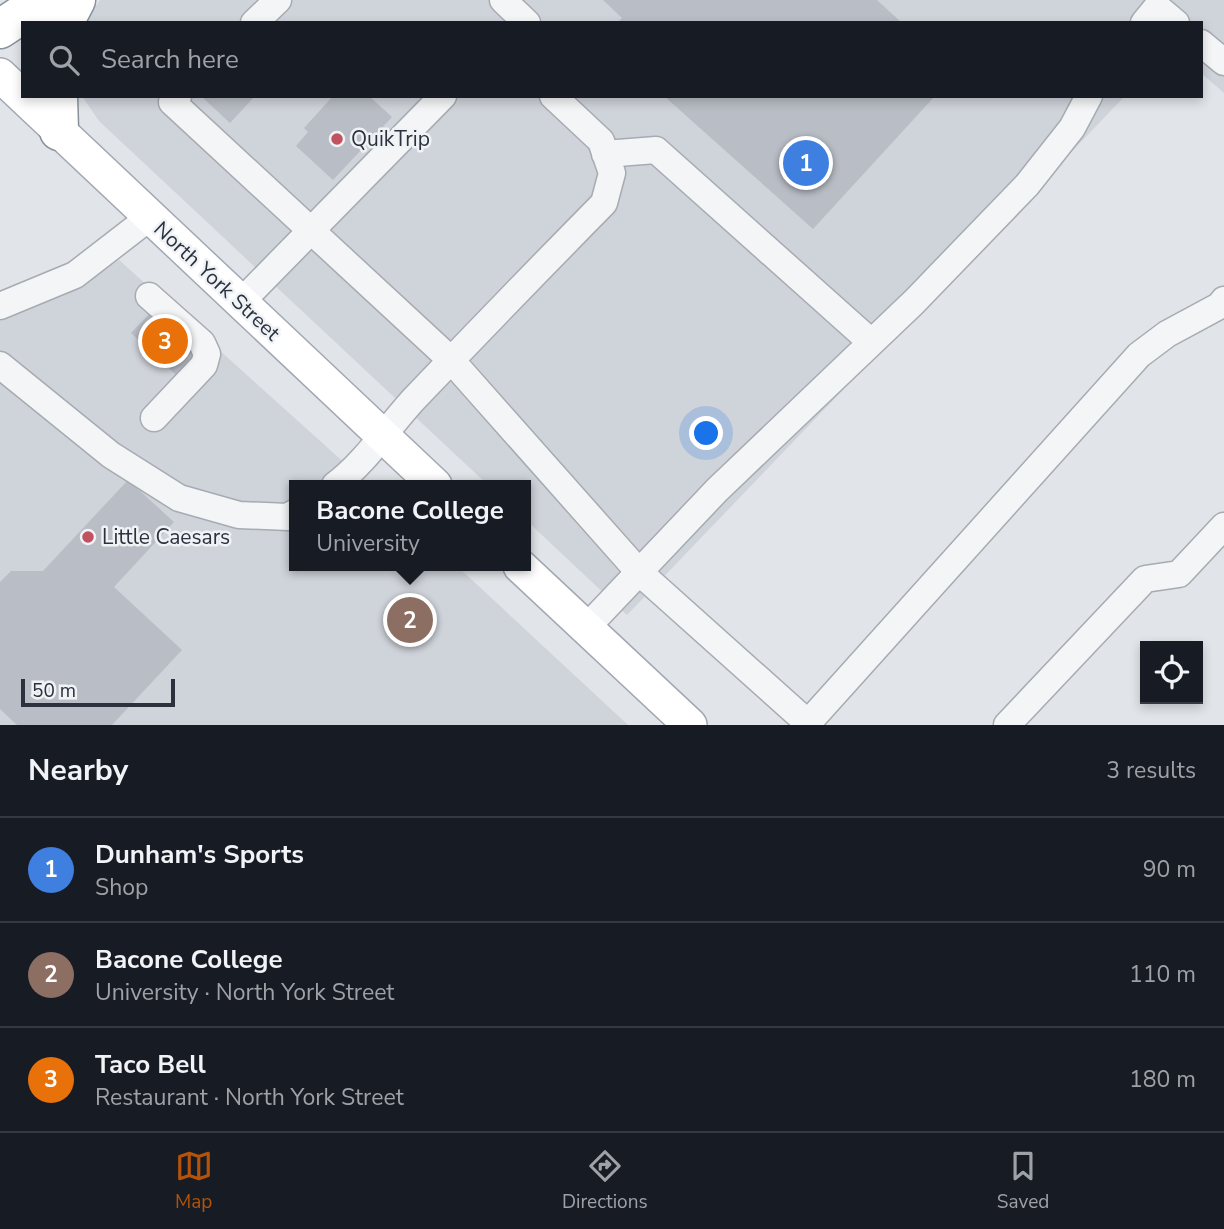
<!DOCTYPE html>
<html lang="en">
<head>
<meta charset="utf-8">
<style>
	body { margin:0; font-family:"Nunito Sans",sans-serif; background:#20242c; color:#f1f3f6 }
	.controls { position:absolute; right:21px; bottom:21px; display:grid; overflow:hidden; border-radius:0px; box-shadow:0 4px 10px #0003 }
	.controls button { width:63px; height:63px; display:grid; place-items:center; padding:0; border:0; border-bottom:2px solid #363941; background:#171b24; color:#f1f3f6; font:35px sans-serif }
	.scale { position:absolute; left:21px; bottom:18px; width:154px; box-sizing:border-box; padding-left:7px; border:4px solid #2b323e; border-top:0; font-size:19px; line-height:24px; white-space:nowrap; color:#2b323e; -webkit-text-stroke:5px #f0f3f6; paint-order:stroke }
	.you { position:absolute; left:707px; top:434px; width:24px; height:24px; margin:-18px; border:5px solid #fff; border-radius:50%; background:#1a73e8; box-shadow:0 0 0 10px #1a73e833 }
	.badge { display:grid; place-items:center; width:46px; height:46px; border-radius:50%; background:#b45309; color:#fff; font-size:23px; font-weight:700 }
	.pin { position:absolute; translate:-50% -50%; border:4px solid #fff; box-shadow:0 2px 7px #0006 }
	.popup { position:absolute; left:289px; top:480px; width:242px; height:91px; box-sizing:border-box; display:grid; place-content:center; border-radius:0px; background:#171b24; filter:drop-shadow(0 2px 5px #0005); font-size:23px; white-space:nowrap; color:#9ea1a6 }
	.popup b { font-size:26px; color:#f1f3f6 }
	.popup::after { content:''; position:absolute; left:50%; top:100%; margin-left:-14px; border:14px solid transparent; border-top-color:#171b24 }
	.list { margin:0; padding:0; list-style:none }
	h2 { display:flex; justify-content:space-between; align-items:center; height:91px; margin:0; padding:0 28px; font-size:30px }
	h2 small { font-size:23px; font-weight:400; color:#9ea1a6 }
	.list li { display:grid; grid-template-columns:46px 1fr auto; gap:21px; align-items:center; box-sizing:border-box; height:105px; padding:0 28px; border-top:2px solid #363941 }
	.list b { display:block; font-size:26px; white-space:nowrap }
	.list p { margin:0; font-size:23px; white-space:nowrap; color:#9ea1a6 }
	.list em { font-size:23px; font-style:normal; color:#9ea1a6 }
	.icon { flex:none; width:38px; height:38px; fill:none; stroke:currentColor; stroke-width:2; stroke-linecap:round; stroke-linejoin:round }
	.map { position:relative; flex:none; width:1224px; height:725px; overflow:hidden }
	.search { position:absolute; background:#171b24; box-shadow:0 4px 10px #0003; left:21px; right:21px; top:21px; height:77px; display:flex; align-items:center; gap:18px; box-sizing:border-box; padding:0 24px; border-radius:0px; color:#9ea1a6; font-size:26px }
	.sheet { height:406px; background:#171b24 }
	nav { display:flex; justify-content:space-around; align-items:center; box-sizing:border-box; height:98px; border-top:2px solid #363941; background:#171b24; font-size:19px; color:#9ea1a6 }
	nav a { display:grid; justify-items:center; gap:4px }
	nav .on { color:#b45309 }
	.map>svg:first-child { display:block }
	.built { fill:#cfd3da }
	.building { fill:#b9bdc5 }
	.lines { fill:none; stroke-linecap:round; stroke-linejoin:round }
	.minor-casing { stroke:#a7abb2; stroke-width:29 }
	.major-casing { stroke:#a2a8b3; stroke-width:36 }
	.highway-casing { stroke:#8a919d; stroke-width:41 }
	.minor { stroke:#f3f5f7; stroke-width:26 }
	.major { stroke:#fff; stroke-width:33 }
	.highway { stroke:#fff; stroke-width:38 }
	.poi-dot { fill:#c15260; stroke:#f0f3f6; stroke-width:2.5 }
	.labels { text-anchor:middle; stroke-width:5; stroke-linejoin:round; paint-order:stroke }
	.poi-label { font-size:21px; fill:#2b323e; stroke:#f0f3f6; text-anchor:start }
	.street-label { font-size:21px; fill:#2b323e; stroke:#f0f3f6 }
</style>
</head>
<body>
<div class="map">
<svg width="1224" height="725" viewBox="0 0 1224 725">
	<rect width="100%" height="100%" fill="#e1e4e8"/>
	<path class="built" d="M100 0H1224V93L1201 73V23H84Z
		M82 96H1125L627 615 526 520V485H488L99 121Z
		M119 260 369 485H294V566H457L628 725H0V321L76 289Z"/>
	<path class="building" d="M603 0H877L902 23H617L622 18Z
		M201 96H255L230 123Z
		M333 96H369L392 117 333 180 296 146 308 132 304 128Z
		M664 96H935L813 229Z
		M155 308 199 350 176 375 131 333Z
		M128 480 174 522 114 587 182 650 112 725H17L0 709V582L11 571H43Z"/>
	<g class="lines">
		<defs>
			<path id="minor" d="M503 0 527 23
				M254 23 278 0
				M1144 23 1157 7 1176 23
				M1201 43 1224 62
				M178 96 172 102 451 360 639 572 810 725
				M605 154 656 150 871 342
				M149 296 202 343 207 354 204 365 154 418
				M240 303 443 96
				M0 306 75 275 150 217
				M0 365 111 455 179 498 239 515 288 517 294 513
				M335 485C363 465 390 425 414 399 477 333 540 268 604 203L612 173 601 141 553 96
				M586 628 717 490 914 302 1027 185 1072 128 1089 96
				M808 723 1139 355 1167 334 1219 306 1224 300
				M1007 725 1145 579 1179 574 1224 526"/>
			<path id="major" d="M0 75 435 485
				M520 566 690 725"/>
			<path id="highway" d="M64 23 76 0
				M0 29 44 0
				M58 96 59 131"/>
		</defs>
		<use href="#minor" class="minor-casing"/>
		<use href="#major" class="major-casing"/>
		<use href="#highway" class="highway-casing"/>
		<use href="#minor" class="minor"/>
		<use href="#major" class="major"/>
		<use href="#highway" class="highway"/>
	</g>
	<g class="poi-dot">
		<circle cx="337" cy="139" r="7"/>
		<circle cx="88" cy="537" r="7"/>
	</g>
	<g class="labels">
		<g class="poi-label">
			<text x="351" y="146">QuikTrip</text>
			<text x="102" y="544">Little Caesars</text>
		</g>
		<g class="street-label">
			<text transform="translate(217 281) rotate(43)" y="7">North York Street</text>
		</g>
	</g>
</svg>
<div class="controls">
<button><svg class="icon" aria-label="locate" viewBox="0 0 24 24"><circle cx="12" cy="12" r="6"/><path d="M12 2v4M12 18v4M2 12h4M18 12h4"/></svg></button>
</div>
<div class="scale">50 m</div>
<div class="you"></div>
<div class="pin badge" style="left:806px;top:163px;background:#3f7fe0">1</div>
<div class="pin badge" style="left:410px;top:620px;background:#8d6e63">2</div>
<div class="popup"><b>Bacone College</b>University</div>
<div class="pin badge" style="left:165px;top:341px;background:#e8710a">3</div>
<div class="search"><svg class="icon" aria-label="search" viewBox="0 0 24 24"><circle cx="10" cy="10" r="6"/><path d="M15 15l6 6"/></svg>Search here</div>
</div>
<section class="sheet">
<h2>Nearby<small>3 results</small></h2>
<ul class="list">
<li><span class="badge" style="background:#3f7fe0">1</span><div><b>Dunham's Sports</b><p>Shop</p></div><em>90 m</em></li>
<li><span class="badge" style="background:#8d6e63">2</span><div><b>Bacone College</b><p>University · North York Street</p></div><em>110 m</em></li>
<li><span class="badge" style="background:#e8710a">3</span><div><b>Taco Bell</b><p>Restaurant · North York Street</p></div><em>180 m</em></li>
</ul>
</section>
<nav>
<a class="on"><svg class="icon" aria-label="map" viewBox="0 0 24 24"><path d="M3 6l6-2 6 2 6-2v14l-6 2-6-2-6 2zM9 4v14M15 6v14"/></svg>Map</a>
<a><svg class="icon" aria-label="directions" viewBox="0 0 24 24"><path d="M12 3l9 9-9 9-9-9zM9 14v-3h6M13 9l2 2-2 2"/></svg>Directions</a>
<a><svg class="icon" aria-label="saved" viewBox="0 0 24 24"><path d="M7 4h10v16l-5-4-5 4z"/></svg>Saved</a>
</nav>
</body>
</html>
